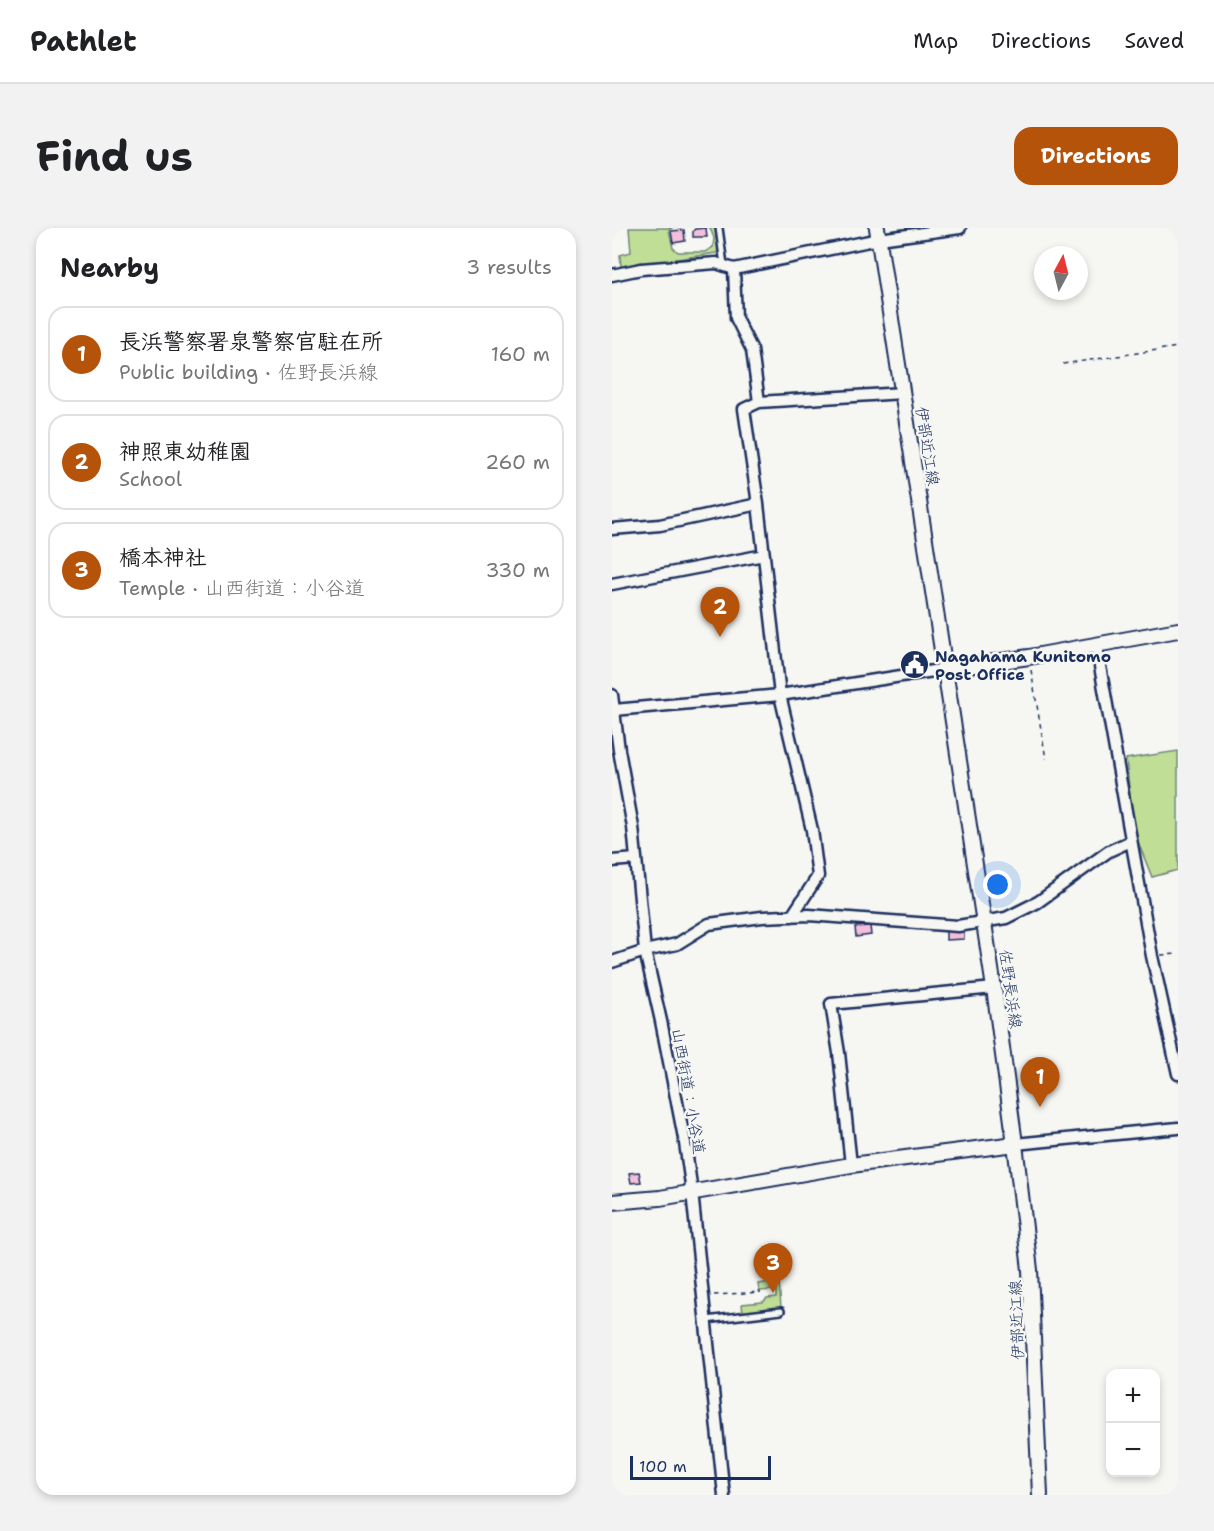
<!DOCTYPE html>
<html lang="en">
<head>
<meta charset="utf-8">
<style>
	body { margin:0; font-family:"Shantell Sans","Klee One",sans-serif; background:#f2f2f2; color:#202124 }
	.controls { position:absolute; right:18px; bottom:18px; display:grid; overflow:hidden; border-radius:12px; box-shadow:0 3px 9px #0003 }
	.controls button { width:54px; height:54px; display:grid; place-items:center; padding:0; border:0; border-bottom:2px solid #e0e0e0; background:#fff; color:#202124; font:30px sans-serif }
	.compass { position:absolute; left:422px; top:18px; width:54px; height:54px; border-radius:50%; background:#fff; box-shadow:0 3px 9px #0003; rotate:7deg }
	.scale { position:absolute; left:18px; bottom:15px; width:141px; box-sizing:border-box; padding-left:6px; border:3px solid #1b2f5e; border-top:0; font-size:16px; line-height:21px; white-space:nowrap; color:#1b2f5e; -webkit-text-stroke:4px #f6f6f2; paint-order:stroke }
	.you { position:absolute; left:386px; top:657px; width:21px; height:21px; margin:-15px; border:4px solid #fff; border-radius:50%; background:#1a73e8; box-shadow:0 0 0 9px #1a73e833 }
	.badge { display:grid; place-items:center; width:39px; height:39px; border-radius:50%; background:#b45309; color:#fff; font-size:20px; font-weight:700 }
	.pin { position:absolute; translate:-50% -50px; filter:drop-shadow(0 2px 3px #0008) }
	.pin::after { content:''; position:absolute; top:32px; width:21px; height:18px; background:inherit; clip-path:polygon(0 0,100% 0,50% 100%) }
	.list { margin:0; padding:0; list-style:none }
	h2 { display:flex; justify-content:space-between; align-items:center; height:78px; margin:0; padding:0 24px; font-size:26px }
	h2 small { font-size:20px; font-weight:400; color:#757577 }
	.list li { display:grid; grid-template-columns:39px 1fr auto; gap:18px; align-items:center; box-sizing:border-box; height:96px; margin:0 12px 12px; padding:0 12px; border:2px solid #e0e0e0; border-radius:18px }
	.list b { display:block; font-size:22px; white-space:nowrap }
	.list p { margin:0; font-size:20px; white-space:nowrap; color:#757577 }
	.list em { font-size:20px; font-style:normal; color:#757577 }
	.map { position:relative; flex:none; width:566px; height:1267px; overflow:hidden; border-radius:18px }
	header { display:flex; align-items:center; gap:36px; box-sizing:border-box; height:84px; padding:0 30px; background:#fff; border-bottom:2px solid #e0e0e0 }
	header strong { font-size:28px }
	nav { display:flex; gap:33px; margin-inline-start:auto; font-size:21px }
	.intro { display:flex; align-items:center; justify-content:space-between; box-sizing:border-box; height:144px; padding:0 36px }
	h1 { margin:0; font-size:42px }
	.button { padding:15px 27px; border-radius:18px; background:#b45309; color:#fff; font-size:21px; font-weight:700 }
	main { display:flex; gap:36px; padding:0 36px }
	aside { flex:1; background:#fff; border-radius:18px; box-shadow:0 3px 9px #0003 }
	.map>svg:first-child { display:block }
	.green { fill:#c1de96; stroke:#6e867a; stroke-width:1.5 }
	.building { fill:#f4bfda; stroke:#1b2f5e; stroke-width:1.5 }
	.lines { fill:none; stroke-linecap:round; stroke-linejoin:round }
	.lane-casing { stroke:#1b2f5e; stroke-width:10 }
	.street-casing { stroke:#1b2f5e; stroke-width:15 }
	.secondary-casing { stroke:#1b2f5e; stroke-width:18 }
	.path { stroke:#1b2f5e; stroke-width:1.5; stroke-dasharray:4.5 4.5; stroke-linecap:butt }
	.lane { stroke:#f6f6f2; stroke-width:5 }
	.street { stroke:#f6f6f2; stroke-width:10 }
	.secondary { stroke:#f6f6f2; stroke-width:14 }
	.labels { text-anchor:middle; stroke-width:5; stroke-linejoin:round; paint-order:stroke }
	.street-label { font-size:16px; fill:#1b2f5e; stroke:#f6f6f2 }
	.poi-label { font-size:16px; font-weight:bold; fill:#1b2f5e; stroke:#f6f6f2; text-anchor:start }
</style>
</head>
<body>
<header>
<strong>Pathlet</strong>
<nav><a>Map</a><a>Directions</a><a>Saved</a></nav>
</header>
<div class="intro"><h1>Find us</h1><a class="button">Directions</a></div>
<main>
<aside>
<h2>Nearby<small>3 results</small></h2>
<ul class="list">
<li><span class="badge">1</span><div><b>長浜警察署泉警察官駐在所</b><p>Public building · 佐野長浜線</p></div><em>160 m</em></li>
<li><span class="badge">2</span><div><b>神照東幼稚園</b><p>School</p></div><em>260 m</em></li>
<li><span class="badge">3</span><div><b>橋本神社</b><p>Temple · 山西街道：小谷道</p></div><em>330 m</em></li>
</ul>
</aside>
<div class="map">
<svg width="566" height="1267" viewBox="0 0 566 1267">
	<rect width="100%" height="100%" fill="#f6f6f2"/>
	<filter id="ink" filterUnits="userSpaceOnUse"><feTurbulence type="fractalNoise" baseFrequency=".0167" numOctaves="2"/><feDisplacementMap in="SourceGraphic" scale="12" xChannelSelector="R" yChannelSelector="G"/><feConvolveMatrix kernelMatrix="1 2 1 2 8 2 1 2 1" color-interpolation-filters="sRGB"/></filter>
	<g filter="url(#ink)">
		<path class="green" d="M17 0H60L57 2 61 20 66 24H93L101 19 102 10 98 0H106L108 21 104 25 9 40 8 27 19 24Z
			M566 523V642L540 649 522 604 514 531Z
			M167 1053 169 1080 131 1085 130 1076 151 1074 155 1070 164 1069V1062L147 1063 146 1056Z"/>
		<path class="building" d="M94 0 95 9H81V3L83 1Z
			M72 2 73 13 61 15 59 3Z
			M258 698 259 707 244 709 243 699Z
			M352 701V711L334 712V702Z
			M27 944 29 954 19 955 17 945Z"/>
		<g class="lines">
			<defs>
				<path id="lane" d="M107 0 112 37
					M94 1092 169 1083"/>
				<path id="street" d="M122 41 124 90 140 122 147 174
					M0 47 29 41 104 35 122 41 267 11 348 0
					M0 301 48 297 146 276
					M0 356 152 327
					M484 416 540 728 566 846
					M0 467 7 522 21 599 33 723 49 793 73 915 80 964 112 1267
					M2 482 168 467 334 441
					M0 633 24 631
					M180 688 206 648 200 602 168 467 146 276 132 181 147 174 291 165
					M0 734 33 723 65 716 97 696 150 689 197 687 346 698 394 690 426 674 497 623 519 613
					M403 916 566 900
					M239 937 227 825 219 776 382 760"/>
				<path id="secondary" d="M265 0 382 760 403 916 418 1042 428 1267
					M334 441 417 429 566 402
					M0 974 48 970 239 937 403 916"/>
			</defs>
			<use href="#lane" class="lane-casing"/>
			<use href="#street" class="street-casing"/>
			<use href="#secondary" class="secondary-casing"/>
			<path class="path" d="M451 136 566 119
				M419 442 434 531
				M549 727 566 726
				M102 1067 149 1064"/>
			<use href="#lane" class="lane"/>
			<use href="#street" class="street"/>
			<use href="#secondary" class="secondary"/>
		</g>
	</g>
	<defs>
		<symbol id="civic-disc" viewBox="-11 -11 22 22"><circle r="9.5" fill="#1b2f5e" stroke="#f6f6f2"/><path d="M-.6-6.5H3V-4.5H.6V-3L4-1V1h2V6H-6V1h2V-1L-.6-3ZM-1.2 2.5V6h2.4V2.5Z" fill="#fff"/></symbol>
	</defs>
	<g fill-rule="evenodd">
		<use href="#civic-disc" x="286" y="420" width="33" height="33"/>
	</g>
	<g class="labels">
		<g class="street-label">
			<text transform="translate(316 218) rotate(81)" y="6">伊部近江線</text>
			<text transform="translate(399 761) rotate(82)" y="6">佐野長浜線</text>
			<text transform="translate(77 863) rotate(80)" y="6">山西街道：小谷道</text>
			<text transform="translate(404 1092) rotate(-92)" y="6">伊部近江線</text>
		</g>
		<g class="poi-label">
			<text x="323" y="434">Nagahama Kunitomo<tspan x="323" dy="18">Post Office</tspan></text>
		</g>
	</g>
</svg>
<div class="controls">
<button>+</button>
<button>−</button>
</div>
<svg class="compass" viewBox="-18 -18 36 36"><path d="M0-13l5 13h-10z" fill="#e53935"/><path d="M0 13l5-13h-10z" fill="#757577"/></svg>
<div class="scale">100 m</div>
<div class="you"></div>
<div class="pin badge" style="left:428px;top:879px">1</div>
<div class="pin badge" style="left:108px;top:409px">2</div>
<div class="pin badge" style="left:161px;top:1065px">3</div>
</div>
</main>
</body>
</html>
